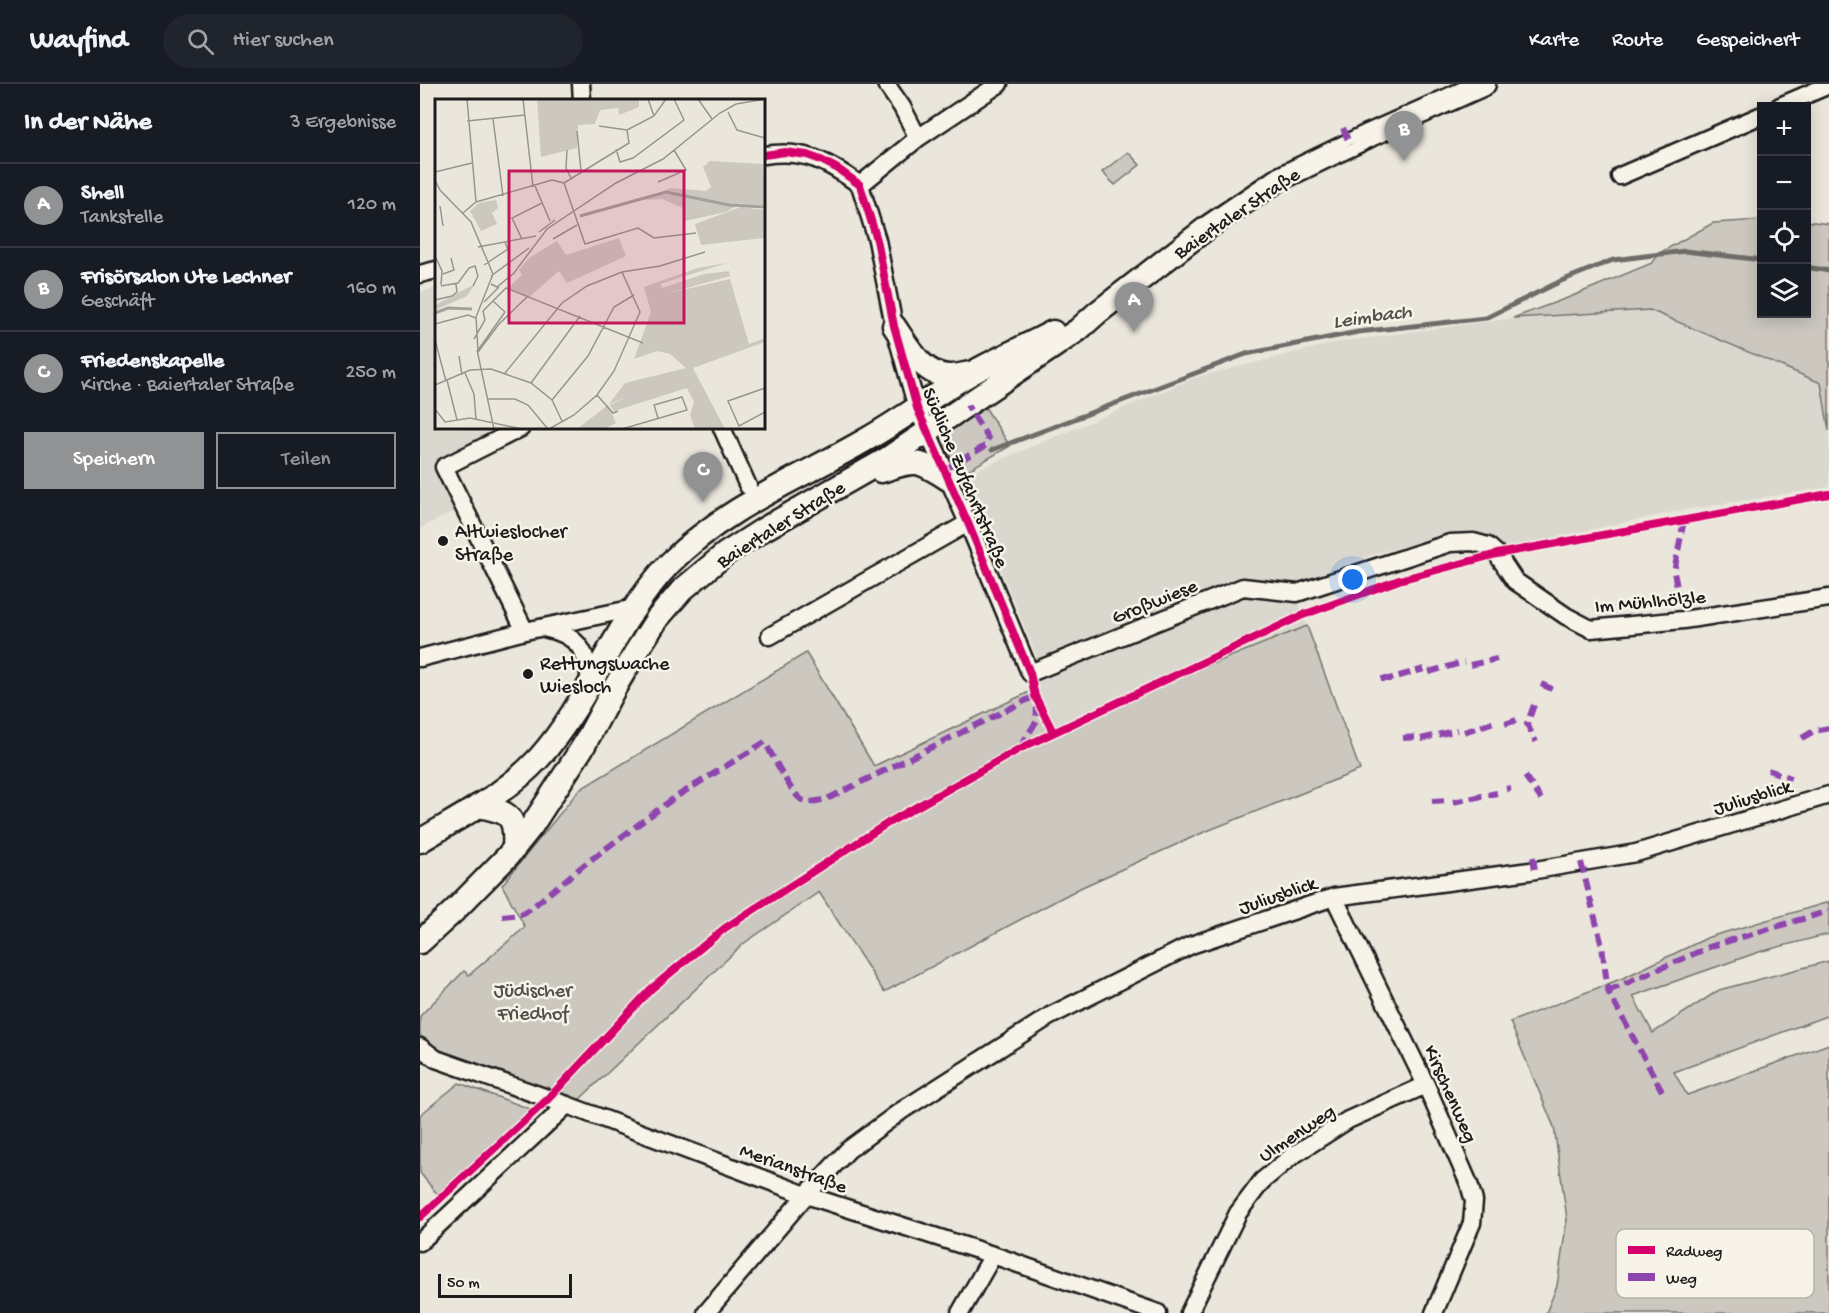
<!DOCTYPE html>
<html lang="de">
<head>
<meta charset="utf-8">
<style>
	body { margin:0; font-family:"Gochi Hand",sans-serif; background:#20242c; color:#f1f3f6 }
	.controls { position:absolute; right:18px; top:18px; display:grid; overflow:hidden; border-radius:0px; box-shadow:0 3px 15px #0003 }
	.controls button { width:54px; height:54px; display:grid; place-items:center; padding:0; border:0; border-bottom:2px solid #363941; background:#171b24; color:#f1f3f6; font:30px sans-serif }
	.scale { position:absolute; left:18px; bottom:15px; width:134px; box-sizing:border-box; padding-left:6px; border:3px solid #1c1c1c; border-top:0; font-size:16px; line-height:21px; white-space:nowrap; color:#1c1c1c; -webkit-text-stroke:4px #f7f3e8; paint-order:stroke }
	.you { position:absolute; left:933px; top:496px; width:21px; height:21px; margin:-15px; border:4px solid #fff; border-radius:50%; background:#1a73e8; box-shadow:0 0 0 9px #1a73e833 }
	.badge { display:grid; place-items:center; width:39px; height:39px; border-radius:50%; background:#919294; color:#fff; font-size:20px; font-weight:700 }
	.pin { position:absolute; translate:-50% -50px; filter:drop-shadow(0 2px 3px #0008) }
	.pin::after { content:''; position:absolute; top:32px; width:21px; height:18px; background:inherit; clip-path:polygon(0 0,100% 0,50% 100%) }
	.list { margin:0; padding:0; list-style:none }
	h2 { display:flex; justify-content:space-between; align-items:center; height:78px; margin:0; padding:0 24px; font-size:26px }
	h2 small { font-size:20px; font-weight:400; color:#9ea1a6 }
	.list li { display:grid; grid-template-columns:39px 1fr auto; gap:18px; align-items:center; box-sizing:border-box; height:84px; padding:0 24px; border-top:2px solid #363941 }
	.list b { display:block; font-size:22px; white-space:nowrap }
	.list p { margin:0; font-size:20px; white-space:nowrap; color:#9ea1a6 }
	.list em { font-size:20px; font-style:normal; color:#9ea1a6 }
	.actions { display:flex; gap:12px; padding:18px 24px }
	.actions a { flex:1; padding:14px 0; border:2px solid #919294; border-radius:0px; text-align:center; font-size:21px; color:#919294 }
	.actions .main { background:#919294; color:#fff }
	.icon { flex:none; width:33px; height:33px; fill:none; stroke:currentColor; stroke-width:2; stroke-linecap:round; stroke-linejoin:round }
	.map { position:relative; flex:none; width:1409px; height:1229px; overflow:hidden }
	header { display:flex; align-items:center; gap:36px; box-sizing:border-box; height:84px; padding:0 30px; background:#171b24; border-bottom:2px solid #363941 }
	header strong { font-size:28px }
	nav { display:flex; gap:33px; margin-inline-start:auto; font-size:21px }
	.search { width:420px; height:54px; background:#20242c; display:flex; align-items:center; gap:15px; box-sizing:border-box; padding:0 21px; border-radius:33px; color:#9ea1a6; font-size:22px }
	main { display:flex }
	aside { flex:1; background:#171b24 }
	.map>svg:first-child { display:block }
	.built { fill:#dad7ce }
	.green { fill:#ccc8c0; stroke:#74726e; stroke-width:1.5 }
	.lines { fill:none; stroke-linecap:round; stroke-linejoin:round }
	.stream { stroke:#6d6c68; stroke-width:5 }
	.street-casing { stroke:#1c1c1c; stroke-width:21 }
	.secondary-casing { stroke:#1c1c1c; stroke-width:27 }
	.street { stroke:#f7f3e8; stroke-width:16 }
	.secondary { stroke:#f7f3e8; stroke-width:22 }
	.quiet { stroke:#8e44ad; stroke-width:6; stroke-dasharray:12 6; stroke-linecap:butt }
	.cycleway-casing { stroke:#f7f3e8; stroke-width:11 }
	.cycleway { stroke:#d6006c; stroke-width:8 }
	.poi-dot { fill:#1c1c1c; stroke:#f7f3e8; stroke-width:2 }
	.labels { text-anchor:middle; stroke-width:5; stroke-linejoin:round; paint-order:stroke }
	.street-label { font-size:20px; fill:#1c1c1c; stroke:#f7f3e8 }
	.poi-label { font-size:20px; fill:#1c1c1c; stroke:#f7f3e8; text-anchor:start }
	.park-label { font-size:20px; fill:#51504d; stroke:#f7f3e8 }
	.water-label { font-size:21px; font-style:italic; fill:#52514e; stroke:#f7f3e8 }
	.inset-river { fill:none; stroke:#a3a19a; stroke-width:3 }
	.inset-road { fill:none; stroke:#98958f; stroke-width:1.5 }
	.view { fill:#c2185b; fill-opacity:0.15; stroke:#c2185b; stroke-width:3 }
	.inset-edge { fill:none; stroke:#1c1c1c; stroke-width:3 }
	.key { fill:#f7f3e8; stroke:#b5b2ab; stroke-width:1.5 }
	.key-label { font-size:16px; fill:#1c1c1c }
</style>
</head>
<body>
<header>
<strong>Wayfind</strong>
<div class="search"><svg class="icon" aria-label="search" viewBox="0 0 24 24"><circle cx="10" cy="10" r="6"/><path d="M15 15l6 6"/></svg>Hier suchen</div>
<nav><a>Karte</a><a>Route</a><a>Gespeichert</a></nav>
</header>
<main>
<aside>
<h2>In der Nähe<small>3 Ergebnisse</small></h2>
<ul class="list">
<li><span class="badge">A</span><div><b>Shell</b><p>Tankstelle</p></div><em>120 m</em></li>
<li><span class="badge">B</span><div><b>Frisörsalon Ute Lechner</b><p>Geschäft</p></div><em>160 m</em></li>
<li><span class="badge">C</span><div><b>Friedenskapelle</b><p>Kirche · Baiertaler Straße</p></div><em>250 m</em></li>
</ul>
<div class="actions"><a class="main">Speichern</a><a>Teilen</a></div>
</aside>
<div class="map">
<svg width="1409" height="1229" viewBox="0 0 1409 1229">
	<rect width="100%" height="100%" fill="#eae6dc"/>
	<filter id="ink" filterUnits="userSpaceOnUse"><feTurbulence type="fractalNoise" baseFrequency=".0167" numOctaves="2"/><feDisplacementMap in="SourceGraphic" scale="12" xChannelSelector="R" yChannelSelector="G"/><feConvolveMatrix kernelMatrix="1 2 1 2 8 2 1 2 1" color-interpolation-filters="sRGB"/></filter>
	<g filter="url(#ink)">
		<path class="built" d="M16 204V344H83L15 380 37 426 0 444V208Z
			M1230 226 1401 299 1409 347V403L1258 427 1084 464 1052 446 957 469 872 500 887 542 627 646 609 608 617 573 542 392 777 293 918 258 1093 234Z"/>
		<path class="green" d="M708 68 720 81 695 101 682 88Z
			M1341 136 1342 230H1386L1387 137 1409 140V347L1401 299 1230 226 1093 234 1150 213 1232 179 1241 168 1293 139Z
			M563 320 590 362 538 392 526 360 528 347Z
			M887 542 940 686 782 749 660 804 464 908 399 808 323 860 159 1016 19 967 0 951V932L44 887 49 891 105 843 82 801 159 706 386 569 454 682 609 608 627 646Z
			M1409 818V850L1339 868 1213 912 1233 949 1299 906 1409 877V931L1254 988 1267 1011 1409 960V1229H1126L1137 1202 1147 1135 1134 1043 1090 938 1203 894 1289 853Z
			M39 999 113 1026 18 1111 0 1089V1031Z"/>
		<g class="lines">
			<path class="stream" d="M1386 183 1409 187
				M572 366 826 270 938 248 1066 234 1141 197 1193 176 1265 167 1342 176"/>
			<defs>
				<path id="street" d="M161 0 162 16
					M466 0 482 23 498 54
					M1360 22 1409 1
					M344 71C385 65 407 77 440 101
					M1200 92 1342 31
					M440 101 457 156 474 242 497 324 548 439 610 589 823 503 877 509 1030 459 1053 458 1068 462 1077 470 1095 497 1146 532 1171 545 1263 536 1409 514
					M440 101 498 54 579 0
					M0 190 16 186
					M101 344 24 383 105 547
					M302 344 328 402
					M127 545C159 551 168 569 170 600
					M350 552 548 439
					M0 574 105 547 215 524
					M914 813 1006 1001 1049 1100 1054 1117 1052 1139 1014 1229
					M0 963 16 975 147 1021 386 1111 573 1171 738 1229
					M0 1158 147 1021
					M286 1229 386 1111 428 1066 481 1027 630 932 771 861 914 813 1110 787 1216 769 1409 711
					M540 1229 573 1171
					M769 1229 818 1129 842 1097 872 1072 928 1036 1006 1001"/>
				<path id="secondary" d="M474 242C488 262 503 293 531 292 537 292 544 290 550 289
					M461 387C497 376 495 374 528 395
					M58 722C90 728 96 731 94 765
					M0 757C41 732 86 710 119 674 171 616 195 536 250 479 306 422 381 394 449 354 484 334 517 309 552 289 579 274 606 262 633 248
					M0 858 34 827 87 773 111 743 164 661 195 603 214 571 237 535 262 506 305 470 344 445 465 376 658 246 677 229 788 143 859 95 950 51 1064 0"/>
			</defs>
			<use href="#street" class="street-casing"/>
			<use href="#secondary" class="secondary-casing"/>
			<use href="#street" class="street"/>
			<use href="#secondary" class="secondary"/>
			<path class="quiet" d="M923 44 930 61
				M524 386 567 361 568 354 547 321
				M1260 519 1254 488 1264 436
				M1050 581 1077 575
				M1009 588 1044 578
				M961 595H969L1004 585
				M1121 600 1134 606
				M1114 621 1107 640 1116 658
				M1085 640 1097 636
				M1044 648 1077 637
				M983 654 997 653
				M1382 654 1394 647 1409 644
				M1001 655 1037 646
				M600 663 616 638 617 622
				M1348 686 1371 694
				M1105 692 1121 715
				M1086 705 1091 704
				M1012 717 1028 716
				M1033 718 1077 709
				M1113 773 1115 786
				M1161 778 1182 862 1188 907 1242 1007
				M82 832 101 830 110 825 165 780 254 714 345 658C352 670 372 713 384 717 392 719 400 716 407 715L615 612
				M1188 907 1292 862 1409 827"/>
			<defs>
				<path id="cycleway" d="M344 71 365 68 387 71 401 76 418 85 440 101 457 156 474 242 497 324 548 439 610 589 615 612 633 648
					M0 1133 128 1015 231 905 305 844 468 739 599 665 883 531 979 496 1077 470 1409 410"/>
			</defs>
			<use href="#cycleway" class="cycleway-casing"/>
			<use href="#cycleway" class="cycleway"/>
		</g>
	</g>
	<g class="poi-dot">
		<circle cx="23" cy="457" r="6"/>
		<circle cx="108" cy="590" r="6"/>
	</g>
	<g class="labels">
		<g class="street-label">
			<text transform="translate(816 128) rotate(-34)" y="7">Baiertaler Straße</text>
			<text transform="translate(547 393) rotate(67)" y="7">Südliche Zufahrtstraße</text>
			<text transform="translate(360 439) rotate(-32)" y="7">Baiertaler Straße</text>
			<text transform="translate(734 516) rotate(-22)" y="7">Großwiese</text>
			<text transform="translate(1230 516) rotate(-5)" y="7">Im Mühlhölzle</text>
			<text transform="translate(1332 712) rotate(-17)" y="7">Juliusblick</text>
			<text transform="translate(857 810) rotate(-19)" y="7">Juliusblick</text>
			<text transform="translate(1032 1009) rotate(66)" y="7">Kirschenweg</text>
			<text transform="translate(876 1048) rotate(-34)" y="7">Ulmenweg</text>
			<text transform="translate(374 1083) rotate(20)" y="7">Merianstraße</text>
		</g>
		<g class="poi-label">
			<text x="35" y="453">Altwieslocher<tspan x="35" dy="23">Straße</tspan></text>
			<text x="120" y="585">Rettungswache<tspan x="120" dy="23">Wiesloch</tspan></text>
		</g>
		<g class="park-label">
			<text x="113" y="912">Jüdischer<tspan x="113" dy="23">Friedhof</tspan></text>
		</g>
		<g class="water-label">
			<text transform="translate(952 231) rotate(-8)" y="7">Leimbach</text>
		</g>
	</g>
	<g transform="translate(15 15)">
		<rect width="330" height="330" fill="#eae6dc"/>
		<path d="M102 0H204V8L184 16 183 9 165 11 160 25 143 26 142 49 106 58ZM275 62 328 65 330 106H305L308 103 291 113 250 122 248 109 227 100 210 101 235 89 271 92 276 88 268 68ZM61 101 63 109 57 114 62 125 46 132 35 112 44 104ZM306 108 330 111V139L266 146 260 125ZM184 139 191 157 132 184 124 172 94 198 73 189 87 176 84 171 94 159 122 142 131 156ZM292 164 225 185 227 189 269 175 294 172 295 177 230 195 295 180 314 245 330 239V243L258 269 290 330H260L255 316 259 303 252 289 179 312 175 306 192 298 174 305 190 284 251 269 235 255 222 252 199 260 216 213 209 188 262 169ZM40 185 32 197 0 211V206ZM173 306 181 324 169 330H142Z" fill="#ccc8c0"/>
		<path class="inset-river" d="M145 117 231 93 294 106 330 108M0 214 13 209 37 210"/>
		<path class="inset-road" d="M32 0 41 103M88 0 98 88M213 0 219 17M263 0 277 20M293 13 302 31 330 39M58 20 68 97M32 22 90 16M0 25V0M164 27 192 31M192 31 219 17 231 0M142 32 146 72M181 50 185 63 198 59 249 21 239 0M132 51 131 69 136 79M0 73 37 64M0 81 5 91 36 123 58 175 41 218 43 252M223 83 251 71 239 51M129 84 150 145 203 129 219 139 261 134M129 84 194 44 192 31M100 87 115 122M5 107 8 127M28 114 41 103 117 81 129 84M104 133 120 121M87 140 77 119 107 104M118 140 142 126M43 148 101 137M1 159 7 172 6 186M49 166 73 150 70 144M34 169 40 167 43 177 38 187M8 175 19 171 16 159M56 177 94 149M56 185 62 188 79 174 112 130 181 84 228 60 285 14 301 5 330 0M6 187 23 184 34 169M0 201 17 197 22 193 21 185M49 203 64 188M0 225 33 216 41 219M39 240 50 221 48 212 71 189 208 244M0 241 11 282M42 251 59 330M43 251 70 213 58 202M43 253 64 225 92 198M24 257 27 276M30 274 39 295 41 321M70 274 127 204 152 187 187 173 225 167 270 153M12 281 22 321M96 284 145 217M0 286 35 271 56 270 96 284 117 301 127 322M330 289 293 302 304 327 330 313M162 296 178 314 183 312M53 300H80L93 306 113 330M117 301 153 257 179 208 199 196M0 310 10 323 35 319 87 330M114 330 139 316 162 296 179 272 205 213 187 173M187 330 252 311 247 298 219 306 223 319"/>
		<path class="view" d="M74 72H249V224H74Z"/>
		<rect width="330" height="330" class="inset-edge"/>
	</g>
	<rect x="1196" y="1145" width="198" height="69" rx="9" class="key"/>
	<rect x="1208" y="1162" width="27" height="8" fill="#d6006c"/>
	<rect x="1208" y="1189" width="27" height="8" fill="#8e44ad"/>
	<g class="key-label">
		<text x="1246" y="1172">Radweg</text>
		<text x="1246" y="1199">Weg</text>
	</g>
</svg>
<div class="controls">
<button>+</button>
<button>−</button>
<button><svg class="icon" aria-label="locate" viewBox="0 0 24 24"><circle cx="12" cy="12" r="6"/><path d="M12 2v4M12 18v4M2 12h4M18 12h4"/></svg></button>
<button><svg class="icon" aria-label="layers" viewBox="0 0 24 24"><path d="M12 4l9 5-9 5-9-5zM3 14l9 5 9-5"/></svg></button>
</div>
<div class="scale">50 m</div>
<div class="you"></div>
<div class="pin badge" style="left:714px;top:248px">A</div>
<div class="pin badge" style="left:984px;top:77px">B</div>
<div class="pin badge" style="left:283px;top:418px">C</div>
</div>
</main>
</body>
</html>
